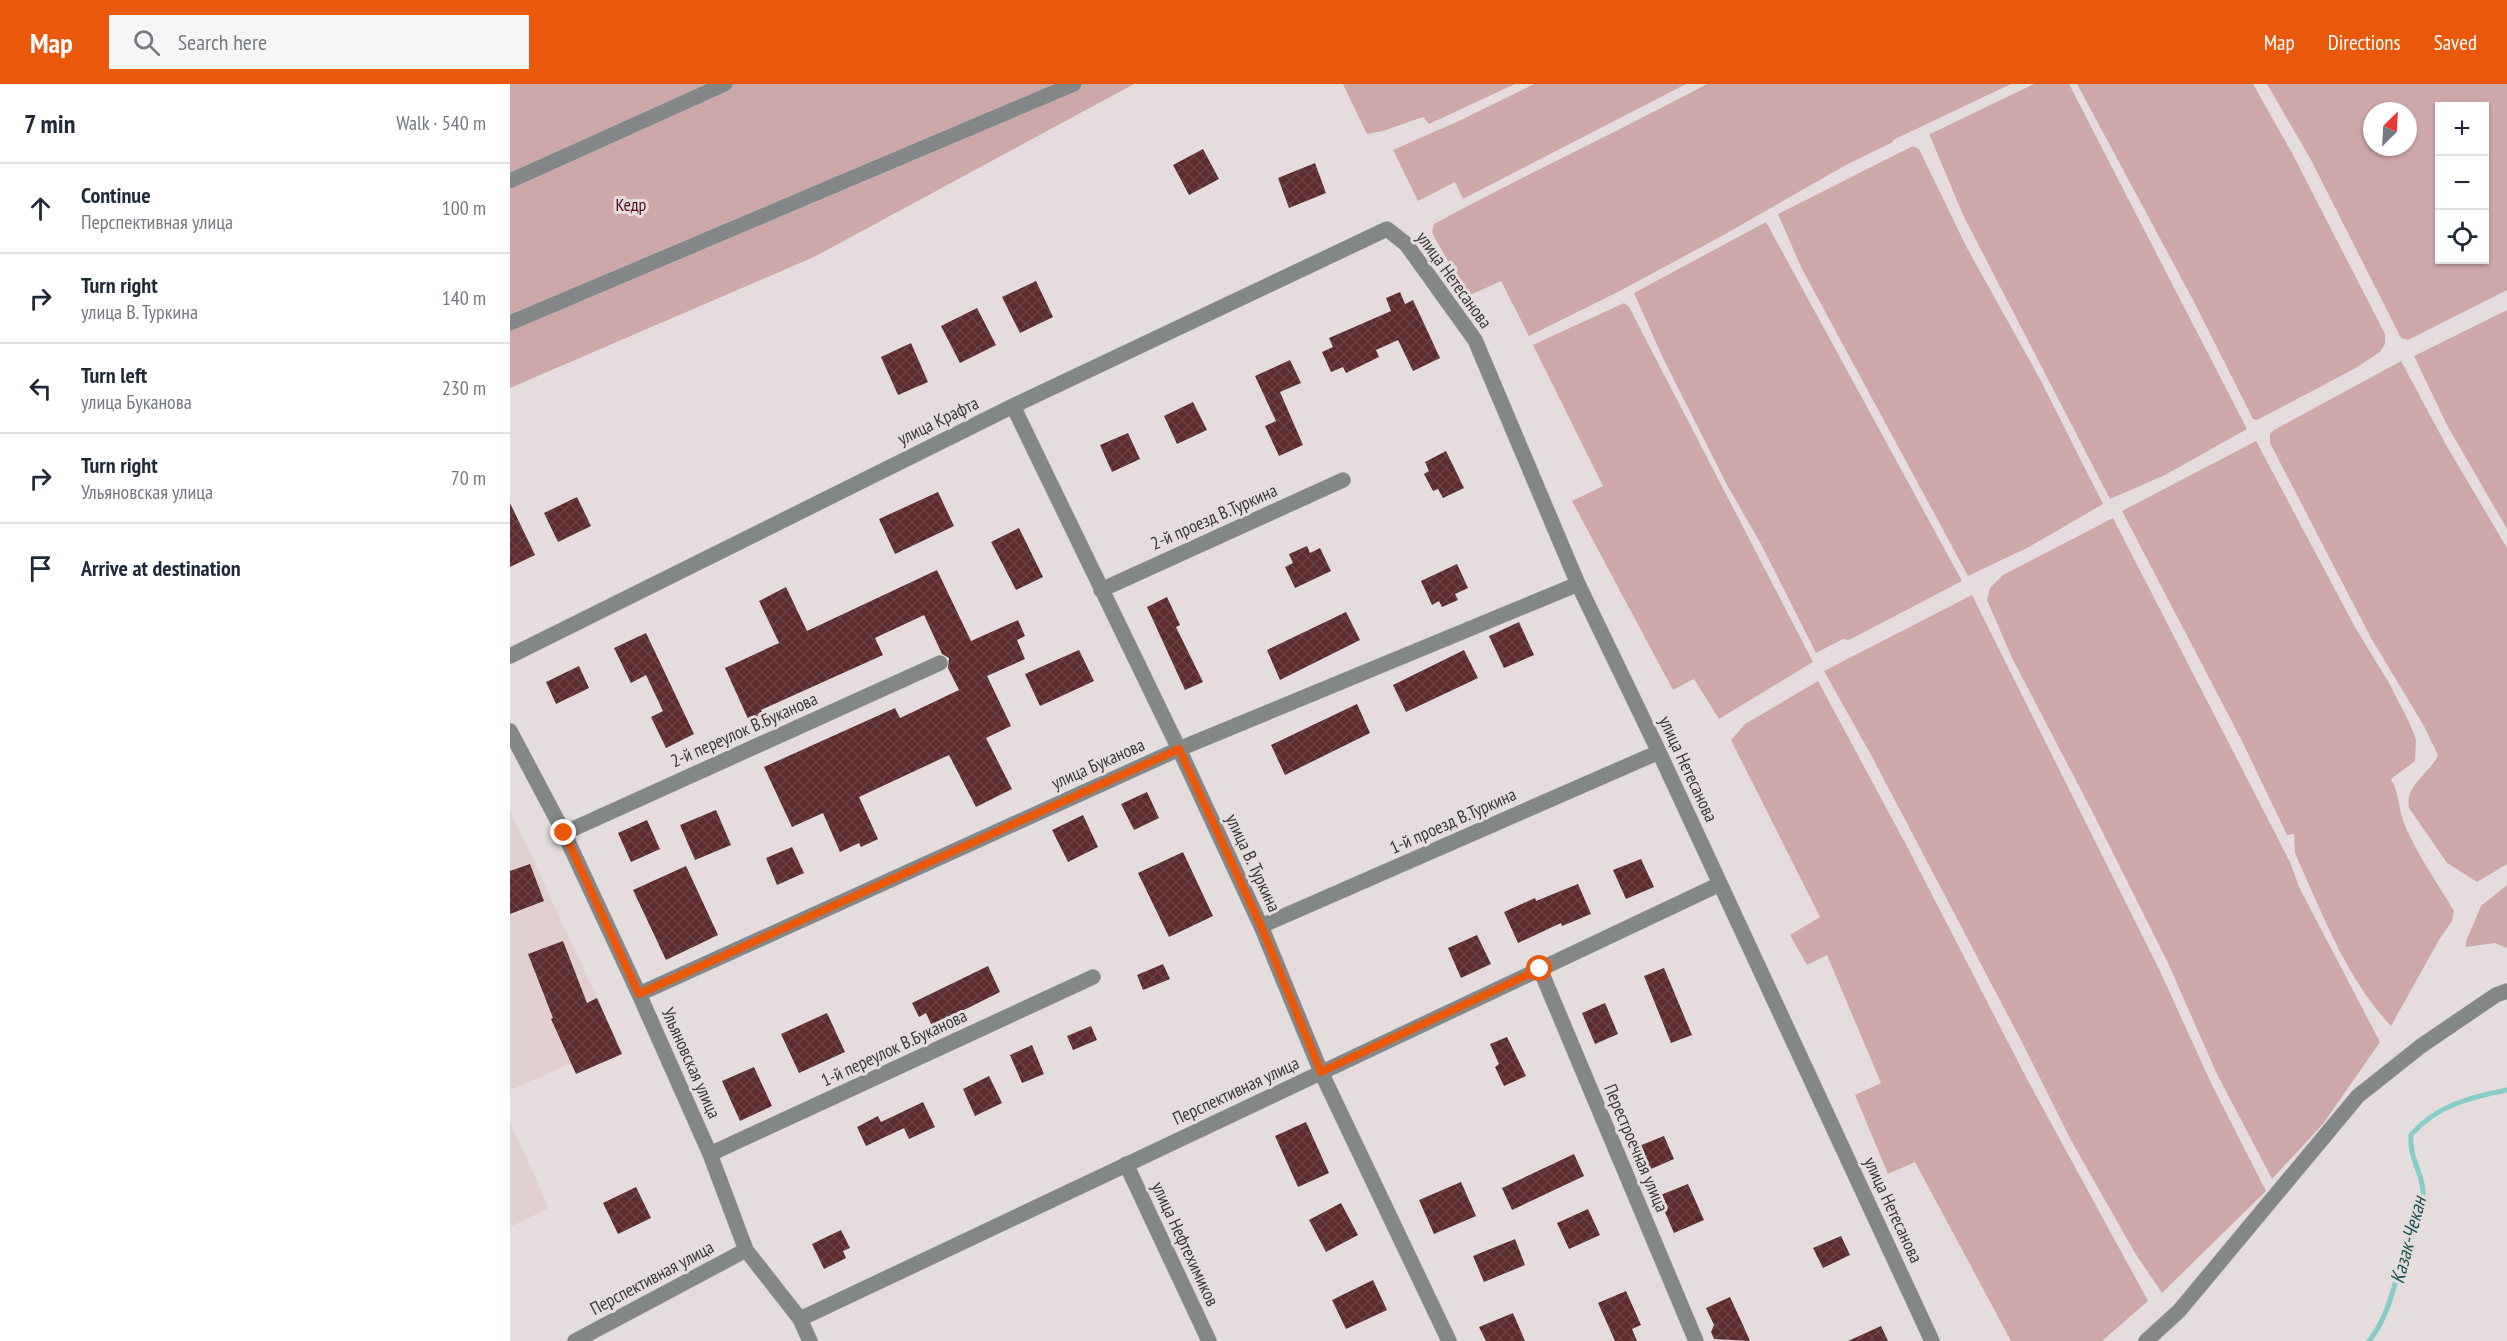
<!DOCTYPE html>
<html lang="en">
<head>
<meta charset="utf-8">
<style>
	body { margin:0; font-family:"PT Sans Narrow",sans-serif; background:#f6f6f7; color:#1f2937 }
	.controls { position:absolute; right:18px; top:18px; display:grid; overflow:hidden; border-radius:0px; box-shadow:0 2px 4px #0004 }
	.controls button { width:54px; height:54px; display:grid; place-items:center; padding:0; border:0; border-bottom:2px solid #e0e1e3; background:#fff; color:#1f2937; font:30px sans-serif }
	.compass { position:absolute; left:1853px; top:18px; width:54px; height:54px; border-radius:50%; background:#fff; box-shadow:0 2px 4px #0004; rotate:24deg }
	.stop { position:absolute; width:18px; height:18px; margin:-14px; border:4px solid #ea580c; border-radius:50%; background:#fff }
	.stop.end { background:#ea580c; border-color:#fff; box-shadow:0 2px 6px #0008 }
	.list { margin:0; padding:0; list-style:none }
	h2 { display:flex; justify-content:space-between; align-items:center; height:78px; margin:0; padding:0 24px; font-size:26px }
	h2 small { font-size:20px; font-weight:400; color:#747a83 }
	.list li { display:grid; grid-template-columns:39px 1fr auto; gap:18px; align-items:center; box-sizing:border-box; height:90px; padding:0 24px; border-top:2px solid #e0e1e3 }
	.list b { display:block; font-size:22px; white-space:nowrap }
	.list p { margin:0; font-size:20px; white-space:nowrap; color:#747a83 }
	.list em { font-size:20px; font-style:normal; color:#747a83 }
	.icon { flex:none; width:33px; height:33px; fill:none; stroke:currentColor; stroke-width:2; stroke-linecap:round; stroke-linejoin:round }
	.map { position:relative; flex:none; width:1997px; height:1257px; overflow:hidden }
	header { display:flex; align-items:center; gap:36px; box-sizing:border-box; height:84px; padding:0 30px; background:#ea580c; color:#fff }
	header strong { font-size:28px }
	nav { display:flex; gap:33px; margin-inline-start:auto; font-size:21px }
	.search { width:420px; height:54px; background:#f6f6f7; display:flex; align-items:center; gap:15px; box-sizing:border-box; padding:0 21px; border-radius:0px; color:#747a83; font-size:22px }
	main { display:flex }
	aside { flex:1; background:#fff }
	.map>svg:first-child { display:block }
	.built { fill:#e1d0d0 }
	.green { fill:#cea8a8; fill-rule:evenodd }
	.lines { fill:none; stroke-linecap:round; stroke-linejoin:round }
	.stream { stroke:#87ccc6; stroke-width:5 }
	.building { fill:url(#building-cross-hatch) }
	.minor-casing { stroke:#c0b9b9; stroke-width:16 }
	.minor { stroke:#848787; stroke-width:15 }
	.route { stroke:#ea580c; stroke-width:8 }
	.labels { text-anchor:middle; stroke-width:6; stroke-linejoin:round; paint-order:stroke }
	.park-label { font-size:18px; fill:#560f19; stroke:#e5dddd }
	.street-label { font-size:18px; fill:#3b3838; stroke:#e5dddd }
	.water-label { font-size:20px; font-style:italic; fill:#1a5552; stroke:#e5dddd }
</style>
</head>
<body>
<header>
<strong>Map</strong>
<div class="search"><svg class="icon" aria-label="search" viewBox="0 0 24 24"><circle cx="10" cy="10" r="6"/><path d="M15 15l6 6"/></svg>Search here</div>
<nav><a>Map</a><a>Directions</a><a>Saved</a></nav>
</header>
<main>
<aside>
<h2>7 min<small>Walk · 540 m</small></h2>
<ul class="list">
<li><svg class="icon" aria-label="ahead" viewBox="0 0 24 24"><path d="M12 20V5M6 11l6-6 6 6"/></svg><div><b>Continue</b><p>Перспективная улица</p></div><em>100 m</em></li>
<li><svg class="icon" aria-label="right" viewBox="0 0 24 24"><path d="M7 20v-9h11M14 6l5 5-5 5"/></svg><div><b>Turn right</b><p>улица В. Туркина</p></div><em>140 m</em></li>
<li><svg class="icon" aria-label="left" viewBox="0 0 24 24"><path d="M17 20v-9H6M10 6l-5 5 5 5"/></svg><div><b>Turn left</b><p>улица Буканова</p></div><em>230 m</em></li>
<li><svg class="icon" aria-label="right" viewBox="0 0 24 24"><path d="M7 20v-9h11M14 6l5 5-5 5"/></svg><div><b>Turn right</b><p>Ульяновская улица</p></div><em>70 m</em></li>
<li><svg class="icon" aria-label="arrive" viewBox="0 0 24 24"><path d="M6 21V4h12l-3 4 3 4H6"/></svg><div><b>Arrive at destination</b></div></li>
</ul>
</aside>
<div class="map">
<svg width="1997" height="1257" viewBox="0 0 1997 1257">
	<defs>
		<pattern id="building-cross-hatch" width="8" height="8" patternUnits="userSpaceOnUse" patternTransform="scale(1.5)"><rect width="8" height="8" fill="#5c2c2e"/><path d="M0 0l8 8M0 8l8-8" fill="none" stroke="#6c4344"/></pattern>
	</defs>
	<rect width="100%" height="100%" fill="#e5dddd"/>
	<path class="built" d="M0 726 108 959 0 1006Z
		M0 1038 39 1124 0 1143Z"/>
	<path class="green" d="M0 0H624L304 173 0 304Z
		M833 0H1005L919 40 913 33 873 47 857 50Z
		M1024 0H1176L953 115 945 98 908 117 883 66 951 36Z
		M1197 0H1501L1383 56V58L1336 81 1210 153 1108 208 1019 252 991 197 958 212 922 149 924 140C1014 91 1107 48 1197 0Z
		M1524 0H1559L1737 345 1655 391 1600 415 1453 131 1420 52V50Z
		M1567 0H1743L1782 69 1875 250V260L1870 268 1844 285 1747 336 1743 335 1682 214Z
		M1757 0H1997V206L1898 256 1891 254 1801 76ZM1930 22H1974V176H1930ZM1862 27H1898V63H1862Z
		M1403 62 1409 65 1457 164 1530 295 1593 420 1519 463 1458 492 1291 183 1268 130Z
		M1256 138 1452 497 1339 556 1333 555 1306 569 1251 460 1217 401 1152 272 1124 209Z
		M1114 219 1119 223 1303 578 1209 635 1184 595 1163 606 1062 417 1093 402 1023 261Z
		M1997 226V445L1937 341 1904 272Z
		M1891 277 1935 359 1997 464V780L1967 798 1937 779 1899 724C1895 700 1919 691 1928 671L1914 642 1861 554 1760 359V350L1764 346Z
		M1746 357 1845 543 1879 599 1898 636 1906 655 1905 677 1881 695C1890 710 1888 727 1896 744 1909 773 1928 800 1944 827L1942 837 1929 856 1881 942C1836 894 1812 829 1785 769L1784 750 1777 751 1732 657 1612 427Z
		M1603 434 1780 778 1789 803 1870 958 1813 1040 1762 1095 1706 988 1658 879 1584 731 1502 574 1477 516 1480 504 1493 491Z
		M1462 511 1650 887 1701 999 1756 1107 1652 1209 1625 1169 1562 1058 1514 962 1360 669 1314 587Z
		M1308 597 1400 768 1517 995 1638 1217 1592 1257H1501L1405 1078 1378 1090 1345 1011 1371 999 1317 871 1297 881 1280 851 1310 833 1221 656 1235 640Z
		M1997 801V864L1985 859 1956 863V857L1971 822Z"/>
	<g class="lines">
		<path class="stream" d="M1859 1257C1879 1232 1882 1205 1893 1176 1900 1155 1911 1133 1913 1110 1914 1090 1899 1076 1901 1051 1925 1022 1961 1013 1997 1006"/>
	</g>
	<path class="building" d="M693 65 709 95 679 111 663 81Z
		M805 79 816 109 779 124 768 94Z
		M526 197 543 233 510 249 492 213Z
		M890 208 895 220 903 216 930 274 903 287 888 256 866 266 869 273 836 289 833 283 821 288 812 268 823 263 819 254 881 227 876 214Z
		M467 224 486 261 450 279 431 242Z
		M401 259 418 298 388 311 371 273Z
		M780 276 791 299 770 308 793 361 769 372 755 342 766 337 745 292Z
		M683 318 697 346 667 360 654 332Z
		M618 349 630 375 602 388 590 361Z
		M936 367 954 404 933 414 928 405 923 407 914 390 919 387 915 378Z
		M428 408 444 442 385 470 369 435Z
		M67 413 81 442 48 458 34 429Z
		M0 419 25 471 0 483Z
		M509 444 533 493 506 506 481 458Z
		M797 462 800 469 810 464 821 487 785 504 775 483 783 479 779 470Z
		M947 480 958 504 945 510 948 516 932 523 929 517 922 521 911 497Z
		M427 486 461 557 508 536 515 552 507 556 515 575 477 592 501 642 476 654 502 705 466 723 439 671 349 713 368 755 351 763 349 759 330 768 313 729 282 743 254 683 385 624 390 634 449 606 438 584 439 574 432 570 414 531 365 554 373 571 251 626 255 633 240 639 215 584 269 559 249 517 276 503 297 547Z
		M657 513 670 541 666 543 693 598 675 606 637 523Z
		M836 528 850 556 770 596 757 566Z
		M1009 538 1024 571 994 584 979 552Z
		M136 549 184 650 156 664 141 633 153 627 136 591 121 599 104 564Z
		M569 566 584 597 530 622 515 590Z
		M954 566 968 594 896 628 883 601Z
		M69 582 79 604 46 620 36 598Z
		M847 620 860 649 775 691 761 661Z
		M637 708 649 734 624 746 611 720Z
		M206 726 221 761 185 776 170 741Z
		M573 731 588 763 558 778 542 746Z
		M137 736 150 765 121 778 108 749Z
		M282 763 294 789 267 801 256 774Z
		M673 768 703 832 659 853 628 789Z
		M1131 775 1144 803 1116 815 1103 786Z
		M20 780 34 817 0 830V787Z
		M176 782 208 851 156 876 123 806Z
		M1068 800 1081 830 1052 842 1051 839 1008 859 994 828 1025 814 1026 817Z
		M967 851 981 880 951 894 938 864Z
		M53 857 77 919 87 914 112 970 66 990 41 935 43 934 18 870Z
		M653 880 660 895 633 906 627 891Z
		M478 882 490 908 422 942 416 929 409 933 402 919Z
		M1154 884 1182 951 1161 959 1134 892Z
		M1095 919 1108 950 1085 960 1072 929Z
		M317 929 335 968 289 989 271 950Z
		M581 942 587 956 563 966 557 952Z
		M997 953 1016 992 994 1002 985 983 989 980 980 960Z
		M522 961 534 990 512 999 500 971Z
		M244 983 262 1022 230 1037 212 997Z
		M479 992 492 1019 465 1032 453 1005Z
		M413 1018 425 1043 399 1055 394 1044 356 1062 347 1043 368 1032 371 1038Z
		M796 1038 819 1089 788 1103 765 1052Z
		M1154 1052 1164 1075 1134 1088 1124 1064Z
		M1064 1070 1074 1092 1002 1126 992 1104Z
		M951 1098 966 1132 924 1150 909 1116Z
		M1178 1100 1194 1136 1164 1149 1148 1112Z
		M126 1103 141 1134 108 1150 93 1119Z
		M831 1119 848 1151 816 1168 799 1136Z
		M1078 1125 1090 1151 1059 1165 1047 1139Z
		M331 1146 340 1164 333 1167 336 1174 314 1185 302 1160Z
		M1331 1152 1340 1171 1313 1184 1303 1164Z
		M1005 1155 1015 1181 974 1198 963 1172Z
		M863 1196 877 1226 836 1245 822 1216Z
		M1116 1207 1131 1241 1122 1245 1127 1257H1105L1088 1219Z
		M1220 1213 1232 1239 1240 1257 1204 1255 1201 1248 1204 1241 1196 1224Z
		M1003 1229 1015 1257H976L969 1243Z
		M1371 1242 1378 1257H1338Z"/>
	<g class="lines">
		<defs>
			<path id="minor" d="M0 97 215 0
				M0 239 564 0
				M503 322 669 665 751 842 811 988 939 1257
				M591 506 833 396
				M0 572 503 322 877 145 896 160 965 256 1068 500 1149 668 1422 1257
				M0 647 54 749 129 910 200 1070 236 1166 290 1235 300 1257
				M54 749 430 579
				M751 842 1149 668
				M1030 885 1186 1257
				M129 910 669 665 1068 500
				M200 1070 583 893
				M616 1080 699 1257
				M290 1235 1210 800
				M65 1257 236 1166
				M1636 1257 1669 1227 1848 1012 1911 962 1986 911 1997 907"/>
		</defs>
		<use href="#minor" class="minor-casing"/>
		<use href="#minor" class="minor"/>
	</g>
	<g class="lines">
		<path class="route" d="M54 749 129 910 669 665 751 842 811 988 1030 885"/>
	</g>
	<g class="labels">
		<g class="park-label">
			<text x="121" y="127">Кедр</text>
		</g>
		<g class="street-label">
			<text transform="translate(944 196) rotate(54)" y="6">улица Нетесанова</text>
			<text transform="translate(428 337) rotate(-26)" y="6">улица Крафта</text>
			<text transform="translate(704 433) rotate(-24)" y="6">2-й проезд В.Туркина</text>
			<text transform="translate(234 646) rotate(-24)" y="6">2-й переулок В.Буканова</text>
			<text transform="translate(588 680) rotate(-24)" y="6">улица Буканова</text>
			<text transform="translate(1178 685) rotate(65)" y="6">улица Нетесанова</text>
			<text transform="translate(943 737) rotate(-24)" y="6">1-й проезд В.Туркина</text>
			<text transform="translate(743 779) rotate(65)" y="6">улица В. Туркина</text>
			<text transform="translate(384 964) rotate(-25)" y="6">1-й переулок В.Буканова</text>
			<text transform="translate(181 979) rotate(66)" y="6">Ульяновская улица</text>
			<text transform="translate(726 1007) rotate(-25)" y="6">Перспективная улица</text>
			<text transform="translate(1126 1064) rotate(67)" y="6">Перестроечная улица</text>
			<text transform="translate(1383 1126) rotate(65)" y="6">улица Нетесанова</text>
			<text transform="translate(675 1160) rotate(65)" y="6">улица Нефтехимиков</text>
			<text transform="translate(142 1194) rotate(-28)" y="6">Перспективная улица</text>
		</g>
		<g class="water-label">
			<text transform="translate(1898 1156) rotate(-75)" y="7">Казак-Чекан</text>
		</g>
	</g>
</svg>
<div class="controls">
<button>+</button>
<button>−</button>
<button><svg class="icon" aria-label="locate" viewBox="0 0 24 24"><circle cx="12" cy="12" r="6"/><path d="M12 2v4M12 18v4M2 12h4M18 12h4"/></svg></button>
</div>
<svg class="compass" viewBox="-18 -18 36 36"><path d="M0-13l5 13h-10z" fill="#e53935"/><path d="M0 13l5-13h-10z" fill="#747a83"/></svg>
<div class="stop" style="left:1030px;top:885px"></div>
<div class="stop end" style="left:54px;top:749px"></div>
</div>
</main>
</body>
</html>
